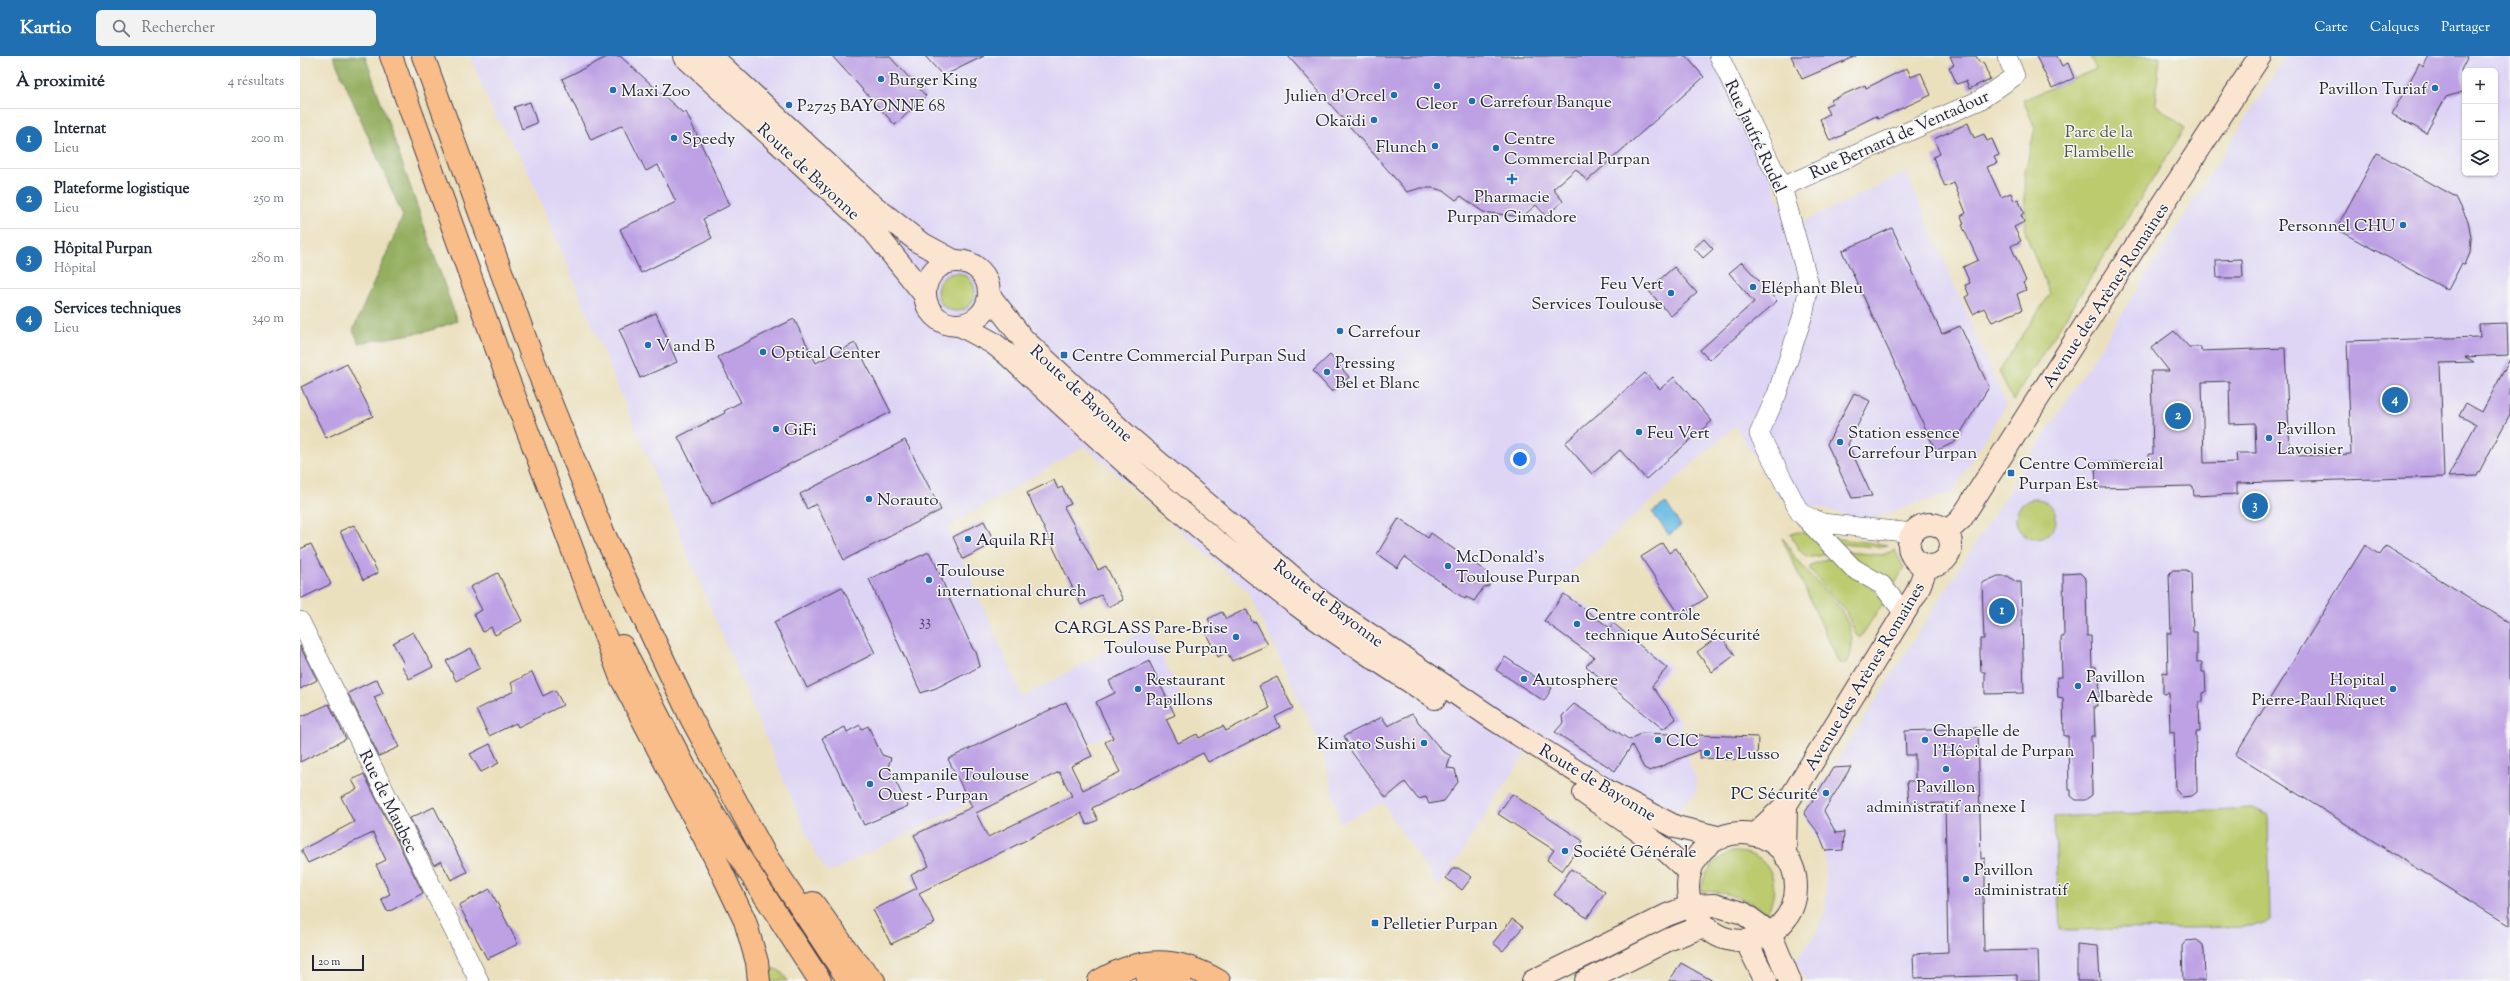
<!DOCTYPE html>
<html lang="fr">
<head>
<meta charset="utf-8">
<style>
	body { margin:0; font-family:"Sorts Mill Goudy",serif; background:#f2f2f3; color:#1f2937 }
	.controls { position:absolute; right:12px; top:12px; display:grid; overflow:hidden; border-radius:6px; box-shadow:0 1px 3px #0004 }
	.controls button { width:36px; height:36px; display:grid; place-items:center; padding:0; border:0; border-bottom:1px solid #e0e1e3; background:#fff; color:#1f2937; font:20px sans-serif }
	.scale { position:absolute; left:12px; bottom:10px; width:52px; box-sizing:border-box; padding-left:4px; border:2px solid #22223b; border-top:0; font-size:11px; line-height:14px; white-space:nowrap; color:#22223b; -webkit-text-stroke:3px #f6f6f2; paint-order:stroke }
	.you { position:absolute; left:1220px; top:403px; width:14px; height:14px; margin:-10px; border:3px solid #fff; border-radius:50%; background:#1a73e8; box-shadow:0 0 0 6px #1a73e833 }
	.badge { display:grid; place-items:center; width:26px; height:26px; border-radius:50%; background:#1f6fb2; color:#fff; font-size:13px; font-weight:700 }
	.pin { position:absolute; translate:-50% -50%; border:2px solid #fff; box-shadow:0 1px 4px #0006 }
	.list { margin:0; padding:0; list-style:none }
	h2 { display:flex; justify-content:space-between; align-items:center; height:52px; margin:0; padding:0 16px; font-size:17px }
	h2 small { font-size:13px; font-weight:400; color:#747a83 }
	.list li { display:grid; grid-template-columns:26px 1fr auto; gap:12px; align-items:center; box-sizing:border-box; height:60px; padding:0 16px; border-top:1px solid #e0e1e3 }
	.list b { display:block; font-size:15px; white-space:nowrap }
	.list p { margin:0; font-size:13px; white-space:nowrap; color:#747a83 }
	.list em { font-size:13px; font-style:normal; color:#747a83 }
	.icon { flex:none; width:22px; height:22px; fill:none; stroke:currentColor; stroke-width:2; stroke-linecap:round; stroke-linejoin:round }
	.map { position:relative; flex:none; width:2210px; height:925px; overflow:hidden }
	header { display:flex; align-items:center; gap:24px; box-sizing:border-box; height:56px; padding:0 20px; background:#1f6fb2; color:#fff }
	header strong { font-size:19px }
	nav { display:flex; gap:22px; margin-inline-start:auto; font-size:14px }
	.search { width:280px; height:36px; background:#f2f2f3; display:flex; align-items:center; gap:10px; box-sizing:border-box; padding:0 14px; border-radius:6px; color:#747a83; font-size:15px }
	main { display:flex }
	aside { flex:1; background:#fff }
	.map>svg:first-child { display:block }
	.built { fill:#ded5f5; fill-rule:evenodd }
	.green { fill:#bbcb6e; stroke:#6e7654 }
	.forest { fill:#94af61; stroke:#5b684e }
	.water { fill:#68bbe4; stroke:#456e90 }
	.building { fill:#bda1e4; fill-rule:evenodd }
	.lines { fill:none; stroke-linecap:round; stroke-linejoin:round }
	.street-casing { stroke:#403e4f; stroke-width:20 }
	.secondary-casing { stroke:#403e4f; stroke-width:24 }
	.highway-casing { stroke:#403e4f; stroke-width:24 }
	.street { stroke:#fff; stroke-width:19 }
	.secondary { stroke:#fce5d0; stroke-width:22 }
	.highway { stroke:#f8bd89; stroke-width:22 }
	.poi-dot { fill:#1f6fb2; stroke:#f6f6f2; stroke-width:1.5 }
	.labels { text-anchor:middle; stroke-width:3; stroke-linejoin:round; paint-order:stroke }
	.number-label { font-size:15px; fill:#494265 }
	.poi-label { font-size:17px; fill:#22223b; stroke:#f6f6f2; text-anchor:start }
	.park-label { font-size:17px; fill:#50554a; stroke:#f6f6f2 }
	.street-label { font-size:17px; fill:#22223b; stroke:#f6f6f2 }
</style>
</head>
<body>
<header>
<strong>Kartio</strong>
<div class="search"><svg class="icon" aria-label="search" viewBox="0 0 24 24"><circle cx="10" cy="10" r="6"/><path d="M15 15l6 6"/></svg>Rechercher</div>
<nav><a>Carte</a><a>Calques</a><a>Partager</a></nav>
</header>
<main>
<aside>
<h2>À proximité<small>4 résultats</small></h2>
<ul class="list">
<li><span class="badge">1</span><div><b>Internat</b><p>Lieu</p></div><em>200 m</em></li>
<li><span class="badge">2</span><div><b>Plateforme logistique</b><p>Lieu</p></div><em>250 m</em></li>
<li><span class="badge">3</span><div><b>Hôpital Purpan</b><p>Hôpital</p></div><em>280 m</em></li>
<li><span class="badge">4</span><div><b>Services techniques</b><p>Lieu</p></div><em>340 m</em></li>
</ul>
</aside>
<div class="map">
<svg width="2210" height="925" viewBox="0 0 2210 925">
	<rect width="100%" height="100%" fill="#f6f6f2"/>
	<filter id="ink" filterUnits="userSpaceOnUse"><feTurbulence type="fractalNoise" baseFrequency=".025" numOctaves="2"/><feDisplacementMap in="SourceGraphic" scale="8" xChannelSelector="R" yChannelSelector="G"/><feConvolveMatrix kernelMatrix="1 2 1 2 8 2 1 2 1" color-interpolation-filters="sRGB"/></filter>
	<filter id="wash" filterUnits="userSpaceOnUse"><feTurbulence type="fractalNoise" baseFrequency=".012" numOctaves="4" result="noise"/><feDisplacementMap in="SourceGraphic" scale="16" xChannelSelector="R" yChannelSelector="G"/><feGaussianBlur stdDeviation="0.9" result="paint"/><feColorMatrix in="noise" values="0 0 0 0 0 0 0 0 0 0 0 0 0 0 0 0 0 1.4 0 .05"/><feComposite in="paint" operator="in"/></filter>
	<g filter="url(#wash)">
		<rect width="100%" height="100%" fill="#ebe0be"/>
		<path class="built" d="M170 0H1419L1491 172 1606 116 1706 349 1651 438 1617 447 1567 465 1479 440 1435 370 1256 530 1319 569 1371 611 1354 632 1380 663 1391 711 1397 725 1396 736 1380 753 1352 749 1236 681 1139 832 1083 747 1040 767 1022 692 948 535 785 390 648 471 723 641 849 571 881 642 528 817 515 797 389 501 227 113 192 54Z
			M1986 0H2210V925H1506L1496 905 1518 875 1526 851 1525 798 1503 758ZM2165 15H2195V117H2165Z"/>
		<path class="green" d="M1790 0H1860L1855 48 1885 72 1713 345 1699 315 1750 238 1726 179 1724 121 1735 72 1723 44 1796 13Z
			M637 236a19 19 0 1 1 38 0a19 19 0 1 1-38 0Z
			M1716 463a20 20 0 1 1 40 0a20 20 0 1 1-40 0Z
			M1498 476 1509 478 1527 497C1503 507 1501 497 1490 478Z
			M1525 481 1588 489 1578 491 1539 488Z
			M1482 482C1487 485 1492 498 1497 504 1521 532 1567 566 1547 608L1539 607Z
			M1595 494 1604 512 1592 533 1547 496 1582 499Z
			M1535 500 1585 544 1560 582 1556 579 1545 554 1509 512 1513 508Z
			M1953 752 1968 759 1970 865 1950 871 1760 874 1754 761Z
			M1431 796C1468 794 1484 826 1467 857 1446 842 1427 836 1401 835 1404 814 1413 805 1431 796Z
			M472 912 480 915 488 925H470L468 913Z"/>
		<path class="forest" d="M33 0H65L157 265 129 275 59 287 53 274 103 160Z"/>
		<path class="water" d="M1366 447 1381 470 1369 479 1352 456Z"/>
		<g id="blocks">
			<path class="building" d="M309 0H320L383 57 386 56 430 149 403 163 412 182 341 217 320 173 376 146 358 109 346 115 323 69 291 84 262 23Z
				M532 0H589L626 40 595 69Z
				M625 0H684L643 20Z
				M988 0H1386L1404 21 1287 125 1276 113 1253 133 1263 145 1246 160 1236 149 1222 161 1183 156 1161 140 1156 144 1144 135 1133 132H1121L1107 136Z
				M1491 0H1556L1502 23Z
				M1650 0H1676L1680 7 1683 6 1690 23 1669 33 1666 25 1657 28 1649 11 1654 9Z
				M1736 0H1757L1762 10 1768 7 1774 22 1752 32Z
				M2129 0H2168L2161 14 2165 35 2146 41 2126 77 2092 58 2119 8 2123 11Z
				M1607 12 1611 21 1621 17 1631 39 1578 63 1576 60 1544 76 1545 78 1530 85 1520 63 1529 58 1525 50 1532 47 1531 44 1565 29 1566 32Z
				M230 46 237 67 222 73 214 51Z
				M1668 67 1674 82 1684 78 1687 85 1692 83 1699 99 1694 101 1697 107 1687 111 1701 141 1711 137 1714 145 1718 143 1724 157 1721 159 1724 166 1714 171 1721 185 1711 190 1726 225 1723 227 1726 234 1717 238 1722 254 1692 266 1684 252 1673 258 1665 241 1669 239 1665 229 1670 227 1663 211 1678 204 1662 169 1664 168 1661 160 1666 157 1654 127 1645 131 1633 101 1640 98 1634 83Z
				M2077 97 2156 141 2168 165 2171 182 2170 197 2165 209 2162 207 2148 234 2036 173Z
				M1592 172 1642 278 1660 270 1689 331 1655 386 1636 395 1542 195Z
				M1404 183 1413 193 1403 202 1394 192Z
				M1942 203 1943 222H1917L1916 204Z
				M1442 206 1477 245 1409 304 1400 294 1454 246 1429 217Z
				M1374 211 1397 237 1371 260 1348 234Z
				M356 257 377 306 340 322 319 273Z
				M494 263 516 307 555 287 591 356 412 448 378 381 425 357 424 355 441 346 418 301Z
				M2207 267 2208 299 2165 301 2174 306 2140 307 2144 421 1937 427V438L1894 440 1893 430 1796 432 1795 407 1849 406V398H1853L1851 315H1869L1851 292 1874 275 1889 291H1901V295L1985 292 1990 397 1999 396V400L2051 398 2047 285 2180 281 2179 268ZM1929 325 1930 368 1955 367 1956 397H1936L1937 406 1904 407 1902 326Z
				M1030 299 1049 321 1032 336 1013 315Z
				M2210 303V358L2177 420 2148 421 2176 368 2159 360 2166 347 2182 356Z
				M47 308 73 360 26 382 1 331Z
				M1345 317 1360 333 1374 321 1412 365 1346 423 1320 394 1292 418 1265 387Z
				M1554 337 1570 345 1548 388 1572 440 1552 442 1527 388Z
				M605 384 641 454 544 504 516 448 507 453 500 438Z
				M754 424 758 433 762 431 771 448 764 451 798 514 806 510 823 544 808 551 801 539 781 549 727 437Z
				M1099 462 1128 482 1131 477 1185 515 1188 519 1189 530 1184 531 1174 545 1166 541 1165 543 1105 501 1097 512 1077 498Z
				M684 465 695 487 663 503 653 481Z
				M54 469 78 517 63 524 40 475Z
				M1363 487 1369 497 1376 492 1408 541 1380 559 1341 501Z
				M11 488 31 528 0 543V493Z
				M2065 489 2080 499 2086 490 2210 567V870L1935 699Z
				M629 496 636 509 647 536 650 538 649 542 673 593 676 596 680 610 666 618H663L636 632 621 637 569 523Z
				M1873 514H1886L1891 517 1893 576H1897V606H1902V616H1905L1906 636 1903 637V646H1899L1900 676H1896L1897 736 1892 740 1882 741 1876 734 1874 676 1870 677 1869 637 1863 638V616L1868 617 1867 577H1871L1869 518Z
				M198 517 222 565 195 579 191 571 183 576 174 558 182 554 170 531Z
				M1780 517 1786 523 1787 580H1791L1792 611H1796V620H1799L1800 640 1796 641 1797 650H1794L1795 680H1791L1792 739 1785 744H1776L1771 740V734H1769L1768 680H1764L1763 642 1758 641 1757 621H1762L1761 581H1764L1763 518Z
				M1698 520H1708L1716 526H1721L1724 637 1685 638V616H1681L1680 598V583H1684L1682 527Z
				M542 531 575 597 507 632 474 566Z
				M1264 538 1310 572 1313 567 1367 612 1352 630 1376 663 1363 673 1286 610 1294 601 1244 565Z
				M946 553 953 567 956 566 968 589 932 605 927 596 918 601 904 574 912 570 908 563 922 556 926 563Z
				M113 576 133 611 109 623 102 610 104 608 93 587Z
				M1420 579 1435 599 1412 616 1397 596Z
				M0 590 17 624 0 633Z
				M171 592 180 612 156 625 146 605Z
				M1205 601 1252 632 1244 645 1196 614Z
				M849 605 875 659 866 663 878 687 897 678 899 682 923 670 926 675 970 652 959 630 977 621 993 652 975 661 980 671 908 706 903 697 792 752 798 764 787 769 781 757 619 837 635 867 591 888 573 854 617 832 611 819 629 810 614 779 672 751 648 703 766 646 792 700 771 710 783 734 820 716 805 686 813 682 796 646 815 637 809 625ZM759 716 772 740 688 781 676 757Z
				M232 616 243 640 255 634 263 649 218 671 216 667 189 680 176 654 214 635 211 627Z
				M77 623 83 637 74 641 99 691 79 700 48 637Z
				M29 648 46 683 0 706V661Z
				M1274 648 1330 684 1341 677 1458 681 1457 704 1400 702V694L1350 715 1344 712 1332 689 1315 715 1255 676 1263 667 1262 660Z
				M1112 658 1142 695 1151 700 1147 712 1155 713 1158 726 1144 745 1129 748 1126 741 1118 743 1105 726 1086 742 1047 690H1049L1044 680 1082 661 1088 670Z
				M560 669 562 673 568 670 582 699 591 702 588 711 608 750 564 769 522 682 545 671 547 676Z
				M1678 672 1681 803 1685 802V839H1683L1684 895 1738 894 1739 925H1717V919L1614 922 1613 898 1648 896 1645 747 1609 748 1607 725H1615V699H1606L1605 675Z
				M190 688 199 707 181 716 170 698Z
				M1551 711 1524 755 1536 777 1544 776 1543 794 1526 795 1519 778 1504 758 1533 712Z
				M64 718 123 837 92 854 87 855 81 843 90 838 76 809 86 804 73 777 8 807 1 794 54 766 41 741 57 733 52 724Z
				M1212 738 1283 785 1262 815 1247 804 1254 794 1198 758Z
				M134 751 167 816 151 824 141 805 134 809 110 762Z
				M1153 812H1158L1172 821 1162 834 1146 822Z
				M1271 813 1305 836 1287 862 1254 839Z
				M190 833 218 888 187 903 159 849Z
				M1212 863 1223 871 1203 895 1193 887Z
				M1897 884 1903 889 1904 895 1905 925H1883L1882 890 1886 885Z
				M1777 888 1798 890 1800 925H1777Z
				M1381 907 1413 925H1369Z"/>
		</g>
	</g>
	<g filter="url(#ink)">
		<use href="#blocks" fill-opacity="0" stroke="#403e4f" stroke-width="1"/>
		<g class="lines">
			<defs>
				<path id="street" d="M1419 0 1482 131 1509 228 1504 256 1477 338 1459 378 1500 457 1522 467 1613 477
					M1482 131 1680 44 1715 20 1707 0
					M1504 461 1553 512 1582 529 1604 557
					M0 565 179 925"/>
				<path id="secondary" d="M384 0 572 173 625 239
					M411 0 567 145 619 186 654 205
					M625 237a32 32 0 1 1 64 0a32 32 0 1 1-64 0Z
					M689 239 723 283 823 376 1023 547 1192 662 1309 736 1376 771 1421 782
					M660 269 693 287 708 299C804 388 899 477 1004 554 1046 585 1091 613 1135 642
					M1609 489a21 21 0 1 1 42 0a21 21 0 1 1-42 0Z
					M1647 476 1661 463 1826 205 1960 0
					M1284 737 1362 791 1390 817
					M1388 831a54 54 0 1 1 108 0a54 54 0 1 1-108 0Z
					M1454 779 1486 749 1617 536 1627 510
					M1485 800 1486 749
					M1446 885 1466 925
					M1233 925 1367 859 1391 850 1414 849 1443 857 1470 877 1490 925
					M1286 925 1370 883 1404 870"/>
				<path id="highway" d="M91 0 197 294 321 622 416 804 445 865 457 906 459 925
					M123 0 231 298 304 478 391 662 463 795 549 925
					M322 590 386 713 446 811 520 925
					M513 847 551 900 574 925
					M799 925C842 900 876 900 919 925
					M847 925 862 922 880 925"/>
			</defs>
			<use href="#street" class="street-casing"/>
			<use href="#secondary" class="secondary-casing"/>
			<use href="#highway" class="highway-casing"/>
			<use href="#street" class="street"/>
			<use href="#secondary" class="secondary"/>
			<use href="#highway" class="highway"/>
		</g>
	</g>
	<g class="poi-dot">
		<circle cx="581" cy="23" r="4"/>
		<circle cx="1137" cy="30" r="4"/>
		<circle cx="2135" cy="32" r="4"/>
		<circle cx="313" cy="34" r="4"/>
		<circle cx="1094" cy="39" r="4"/>
		<circle cx="1172" cy="45" r="4"/>
		<circle cx="489" cy="49" r="4"/>
		<circle cx="1074" cy="64" r="4"/>
		<circle cx="374" cy="82" r="4"/>
		<circle cx="1135" cy="90" r="4"/>
		<circle cx="1196" cy="92" r="4"/>
		<path d="M1210 117h4v4h4v4h-4v4h-4v-4h-4v-4h4z"/>
		<circle cx="2103" cy="169" r="4"/>
		<circle cx="1453" cy="231" r="4"/>
		<circle cx="1371" cy="237" r="4"/>
		<circle cx="1040" cy="275" r="4"/>
		<circle cx="348" cy="289" r="4"/>
		<circle cx="463" cy="296" r="4"/>
		<rect x="760" y="295" width="8" height="8" rx="2"/>
		<circle cx="1027" cy="316" r="4"/>
		<circle cx="476" cy="373" r="4"/>
		<circle cx="1339" cy="376" r="4"/>
		<circle cx="1969" cy="382" r="4"/>
		<circle cx="1540" cy="386" r="4"/>
		<rect x="1707" y="413" width="8" height="8" rx="2"/>
		<circle cx="569" cy="443" r="4"/>
		<circle cx="668" cy="483" r="4"/>
		<circle cx="1148" cy="510" r="4"/>
		<circle cx="629" cy="524" r="4"/>
		<circle cx="1277" cy="568" r="4"/>
		<circle cx="936" cy="581" r="4"/>
		<circle cx="1224" cy="623" r="4"/>
		<circle cx="1778" cy="630" r="4"/>
		<circle cx="838" cy="633" r="4"/>
		<circle cx="2093" cy="633" r="4"/>
		<circle cx="1358" cy="684" r="4"/>
		<circle cx="1625" cy="684" r="4"/>
		<circle cx="1124" cy="687" r="4"/>
		<circle cx="1407" cy="697" r="4"/>
		<circle cx="1646" cy="713" r="4"/>
		<circle cx="570" cy="728" r="4"/>
		<circle cx="1526" cy="737" r="4"/>
		<circle cx="1265" cy="795" r="4"/>
		<circle cx="1666" cy="823" r="4"/>
		<rect x="1071" y="863" width="8" height="8" rx="2"/>
	</g>
	<g class="labels">
		<g class="number-label">
			<text x="625" y="570">33</text>
		</g>
		<g class="poi-label">
			<text x="589" y="29">Burger King</text>
			<text x="2127" y="38" text-anchor="end">Pavillon Turiaf</text>
			<text x="321" y="40">Maxi Zoo</text>
			<text x="1086" y="45" text-anchor="end">Julien d'Orcel</text>
			<text x="1180" y="51">Carrefour Banque</text>
			<text x="1137" y="53" text-anchor="middle">Cleor</text>
			<text x="497" y="55">P2725 BAYONNE 68</text>
			<text x="1066" y="70" text-anchor="end">Okaïdi</text>
			<text x="382" y="88">Speedy</text>
			<text x="1204" y="88">Centre<tspan x="1204" dy="20">Commercial Purpan</tspan></text>
			<text x="1127" y="96" text-anchor="end">Flunch</text>
			<text x="1212" y="146" text-anchor="middle">Pharmacie<tspan x="1212" dy="20">Purpan Cimadore</tspan></text>
			<text x="2095" y="175" text-anchor="end">Personnel CHU</text>
			<text x="1363" y="233" text-anchor="end">Feu Vert<tspan x="1363" dy="20">Services Toulouse</tspan></text>
			<text x="1461" y="237">Eléphant Bleu</text>
			<text x="1048" y="281">Carrefour</text>
			<text x="356" y="295">V and B</text>
			<text x="471" y="302">Optical Center</text>
			<text x="772" y="305">Centre Commercial Purpan Sud</text>
			<text x="1035" y="312">Pressing<tspan x="1035" dy="20">Bel et Blanc</tspan></text>
			<text x="1977" y="378">Pavillon<tspan x="1977" dy="20">Lavoisier</tspan></text>
			<text x="484" y="379">GiFi</text>
			<text x="1347" y="382">Feu Vert</text>
			<text x="1548" y="382">Station essence<tspan x="1548" dy="20">Carrefour Purpan</tspan></text>
			<text x="1719" y="413">Centre Commercial<tspan x="1719" dy="20">Purpan Est</tspan></text>
			<text x="577" y="449">Norauto</text>
			<text x="676" y="489">Aquila RH</text>
			<text x="1156" y="506">McDonald's<tspan x="1156" dy="20">Toulouse Purpan</tspan></text>
			<text x="637" y="520">Toulouse<tspan x="637" dy="20">international church</tspan></text>
			<text x="1285" y="564">Centre contrôle<tspan x="1285" dy="20">technique AutoSécurité</tspan></text>
			<text x="928" y="577" text-anchor="end">CARGLASS Pare-Brise<tspan x="928" dy="20">Toulouse Purpan</tspan></text>
			<text x="1786" y="626">Pavillon<tspan x="1786" dy="20">Albarède</tspan></text>
			<text x="846" y="629">Restaurant<tspan x="846" dy="20">Papillons</tspan></text>
			<text x="1232" y="629">Autosphere</text>
			<text x="2085" y="629" text-anchor="end">Hopital<tspan x="2085" dy="20">Pierre-Paul Riquet</tspan></text>
			<text x="1633" y="680">Chapelle de<tspan x="1633" dy="20">l'Hôpital de Purpan</tspan></text>
			<text x="1366" y="690">CIC</text>
			<text x="1116" y="693" text-anchor="end">Kimato Sushi</text>
			<text x="1415" y="703">Le Lusso</text>
			<text x="578" y="724">Campanile Toulouse<tspan x="578" dy="20">Ouest - Purpan</tspan></text>
			<text x="1646" y="736" text-anchor="middle">Pavillon<tspan x="1646" dy="20">administratif annexe I</tspan></text>
			<text x="1518" y="743" text-anchor="end">PC Sécurité</text>
			<text x="1273" y="801">Société Générale</text>
			<text x="1674" y="819">Pavillon<tspan x="1674" dy="20">administratif</tspan></text>
			<text x="1083" y="873">Pelletier Purpan</text>
		</g>
		<g class="park-label">
			<text x="1799" y="81">Parc de la<tspan x="1799" dy="20">Flambelle</tspan></text>
		</g>
		<g class="street-label">
			<text transform="translate(1599 78) rotate(-24)" y="6">Rue Bernard de Ventadour</text>
			<text transform="translate(1456 80) rotate(65)" y="6">Rue Jaufré Rudel</text>
			<text transform="translate(509 115) rotate(43)" y="6">Route de Bayonne</text>
			<text transform="translate(1805 239) rotate(-57)" y="6">Avenue des Arènes Romaines</text>
			<text transform="translate(782 337) rotate(43)" y="6">Route de Bayonne</text>
			<text transform="translate(1029 547) rotate(37)" y="6">Route de Bayonne</text>
			<text transform="translate(1564 620) rotate(-59)" y="6">Avenue des Arènes Romaines</text>
			<text transform="translate(1298 726) rotate(31)" y="6">Route de Bayonne</text>
			<text transform="translate(89 745) rotate(64)" y="6">Rue de Maubec</text>
		</g>
	</g>
</svg>
<div class="controls">
<button>+</button>
<button>−</button>
<button><svg class="icon" aria-label="layers" viewBox="0 0 24 24"><path d="M12 4l9 5-9 5-9-5zM3 14l9 5 9-5"/></svg></button>
</div>
<div class="scale">20 m</div>
<div class="you"></div>
<div class="pin badge" style="left:1702px;top:555px">1</div>
<div class="pin badge" style="left:1878px;top:360px">2</div>
<div class="pin badge" style="left:1955px;top:450px">3</div>
<div class="pin badge" style="left:2095px;top:344px">4</div>
</div>
</main>
</body>
</html>
